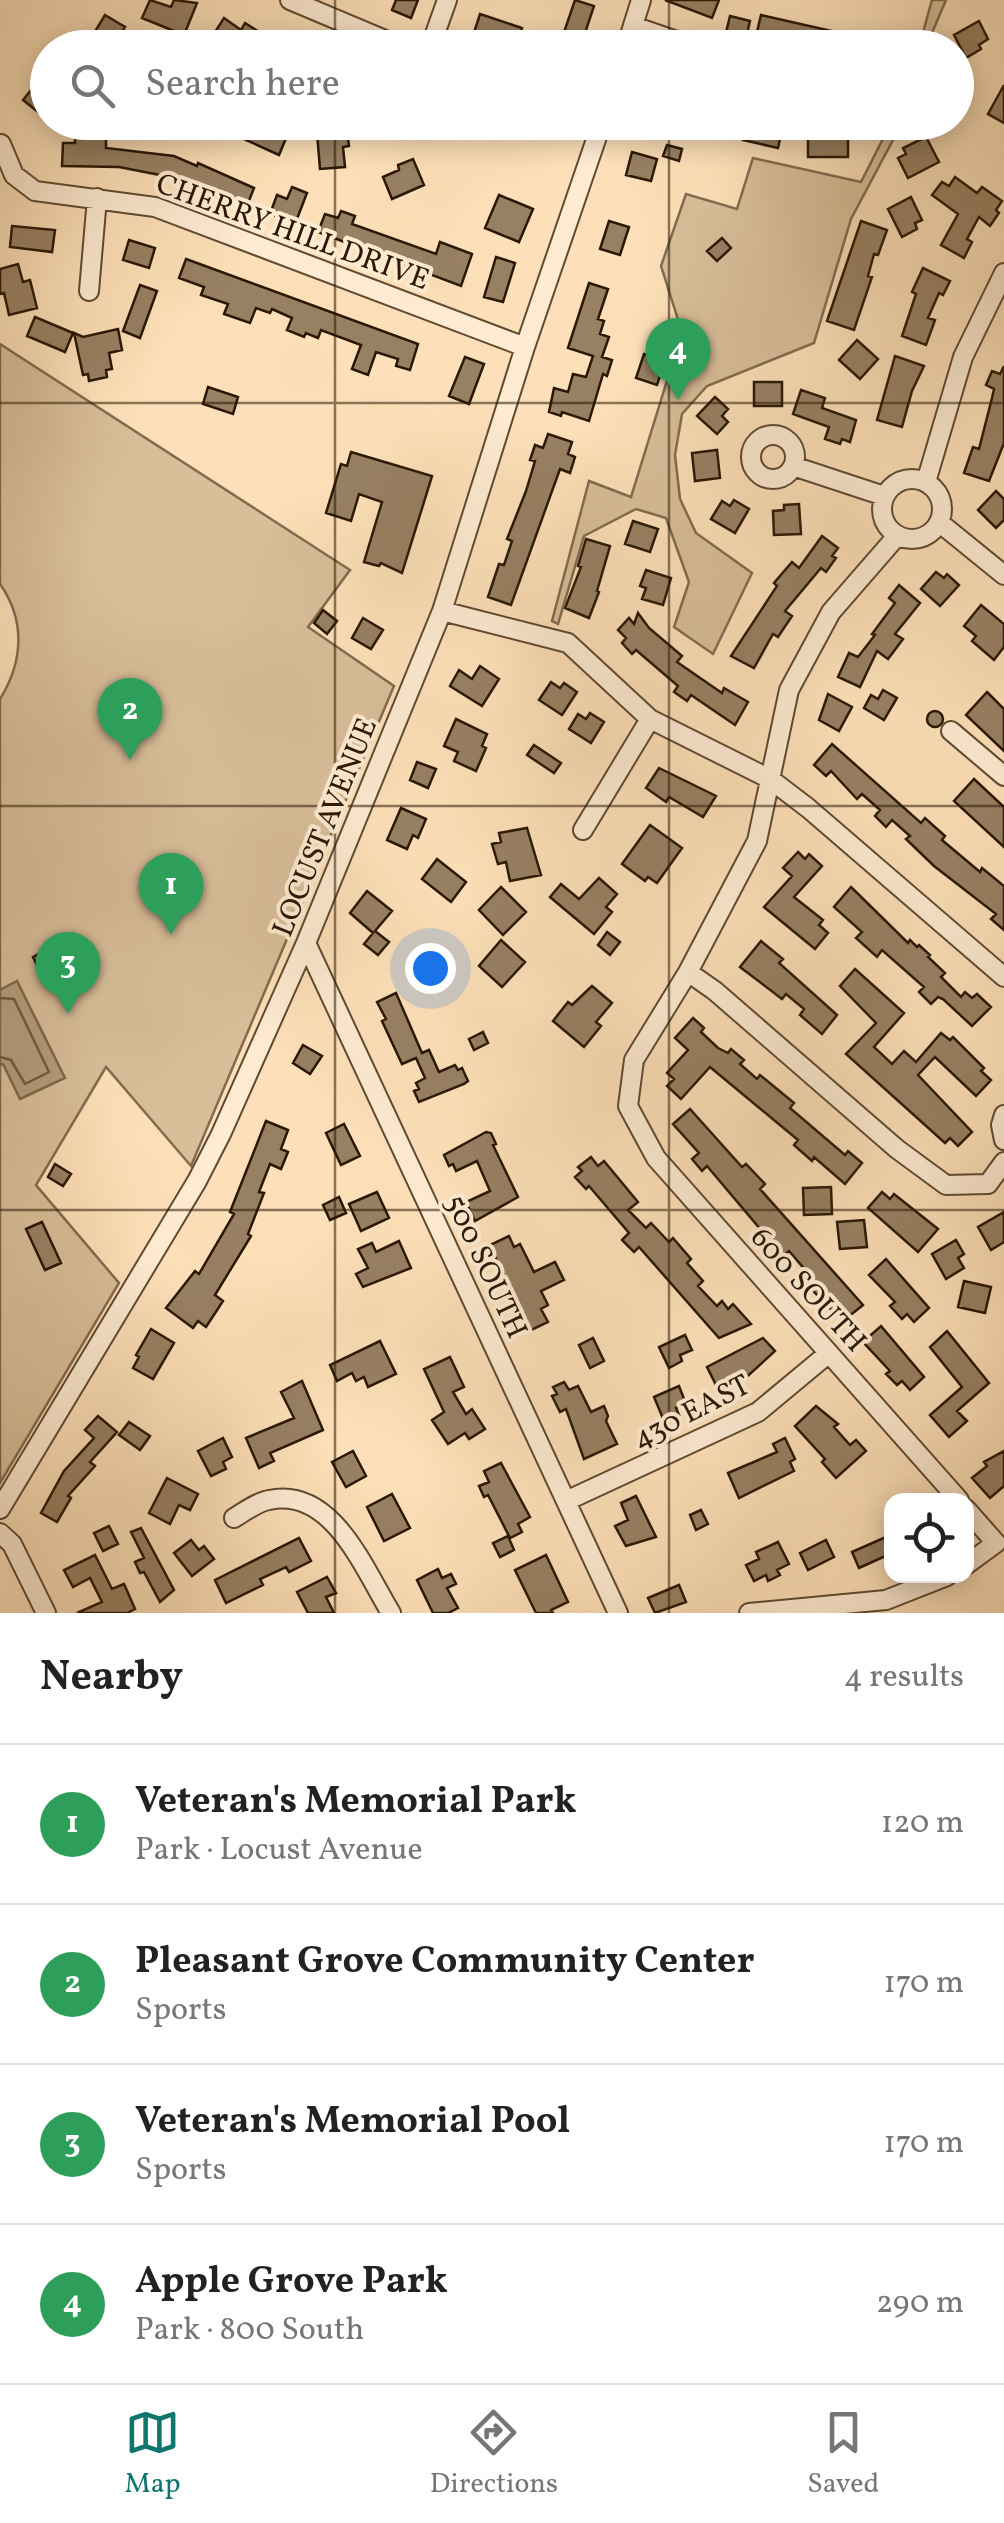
<!DOCTYPE html>
<html lang="en">
<head>
<meta charset="utf-8">
<style>
	body { margin:0; font-family:Vollkorn,serif; background:#f2f2f2; color:#222 }
	.controls { position:absolute; right:30px; bottom:30px; display:grid; overflow:hidden; border-radius:20px; box-shadow:0 5px 25px #0003 }
	.controls button { width:90px; height:90px; display:grid; place-items:center; padding:0; border:0; border-bottom:2px solid #e0e0e0; background:#fff; color:#222; font:50px sans-serif }
	.you { position:absolute; left:430px; top:968px; width:35px; height:35px; margin:-25px; border:8px solid #fff; border-radius:50%; background:#1a73e8; box-shadow:0 0 0 15px #1a73e833 }
	.badge { display:grid; place-items:center; width:65px; height:65px; border-radius:50%; background:#0f766e; color:#fff; font-size:32px; font-weight:700 }
	.pin { position:absolute; translate:-50% -82px; filter:drop-shadow(0 2px 5px #0008) }
	.pin::after { content:''; position:absolute; top:52px; width:35px; height:30px; background:inherit; clip-path:polygon(0 0,100% 0,50% 100%) }
	.list { margin:0; padding:0; list-style:none }
	h2 { display:flex; justify-content:space-between; align-items:center; height:130px; margin:0; padding:0 40px; font-size:42px }
	h2 small { font-size:32px; font-weight:400; color:#767676 }
	.list li { display:grid; grid-template-columns:65px 1fr auto; gap:30px; align-items:center; box-sizing:border-box; height:160px; padding:0 40px; border-top:2px solid #e0e0e0 }
	.list b { display:block; font-size:38px; white-space:nowrap }
	.list p { margin:0; font-size:32px; white-space:nowrap; color:#767676 }
	.list em { font-size:32px; font-style:normal; color:#767676 }
	.icon { flex:none; width:55px; height:55px; fill:none; stroke:currentColor; stroke-width:2; stroke-linecap:round; stroke-linejoin:round }
	.map { position:relative; flex:none; width:1004px; height:1613px; overflow:hidden }
	.search { position:absolute; background:#fff; box-shadow:0 5px 25px #0003; left:30px; right:30px; top:30px; height:110px; display:flex; align-items:center; gap:25px; box-sizing:border-box; padding:0 35px; border-radius:55px; color:#767676; font-size:38px }
	.sheet { height:770px; background:#fff }
	nav { display:flex; justify-content:space-around; align-items:center; box-sizing:border-box; height:140px; border-top:2px solid #e0e0e0; background:#fff; font-size:28px; color:#767676 }
	nav a { display:grid; justify-items:center; gap:5px }
	nav .on { color:#0f766e }
	.map>svg:first-child { display:block }
	.green { fill:#d9be9a; stroke:#826b50; stroke-width:2.5 }
	.water { fill:#b59c7c; stroke:#7d674c; stroke-width:2.5 }
	.lines { fill:none; stroke-linecap:round; stroke-linejoin:round }
	.shore { stroke:#705a40; stroke-width:2.5 }
	.building { fill:#988063; stroke:#2a1805; stroke-width:2.5 }
	.minor-casing { stroke:#5f4a32; stroke-width:22 }
	.minor { stroke:#feebd2; stroke-width:18 }
	.grid { fill:none; stroke:#2a1805; stroke-width:2.5; stroke-opacity:0.55 }
	.labels { text-anchor:middle; stroke-width:8; stroke-linejoin:round; paint-order:stroke }
	.street-label { font-size:30px; fill:#2a1805; stroke:#feebd2 }
</style>
</head>
<body>
<div class="map">
<svg width="1004" height="1613" viewBox="0 0 1004 1613">
	<rect width="100%" height="100%" fill="#fde0b9"/>
	<filter id="stains"><feTurbulence type="fractalNoise" baseFrequency=".002" numOctaves="4"/><feColorMatrix values="0 0 0 0 .2 0 0 0 0 .09 0 0 0 0 .02 0 0 0 .5 -.17"/></filter>
	<radialGradient id="worn" r=".72"><stop offset=".6" stop-color="#630" stop-opacity="0"/><stop offset="1" stop-color="#630" stop-opacity=".3"/></radialGradient>
	<path class="green" d="M932 0H946L926 47H919Z
		M891 123H902L851 219 814 343 707 386 682 414 675 455 680 499 696 533 752 573 713 654 674 627 689 582 666 518 636 509 584 536 558 624 552 621 589 481 631 497 682 332 661 266 686 194 737 209 753 158 861 182Z
		M0 344 350 570 308 627 394 686 191 1166 106 1067 36 1185 119 1283 0 1483V699C23 662 26 621 0 584Z"/>
	<path class="water" d="M17 981 65 1078 20 1099 3 1064 0 1065V990Z"/>
	<g class="lines">
		<path class="shore" d="M0 998 14 999 49 1072 25 1084 11 1060 0 1057"/>
	</g>
	<path class="building" d="M150 0 171 7 174 0 197 3 184 35 142 18Z
		M396 0H418L411 18 392 10Z
		M575 0 594 6 580 48 560 44Z
		M665 0H719L712 18Z
		M480 14 522 28 516 45 493 38 490 48H469Z
		M105 15 125 27 112 48H85Z
		M761 15 880 42V48H829L757 32Z
		M730 16 750 21 745 42 725 37Z
		M224 18 241 30 245 23 284 48H222L210 40Z
		M979 21 988 39 979 45 981 49 966 58 954 35Z
		M35 85 48 95V120L23 100Z
		M1004 85V123L988 114Z
		M251 122 287 136 279 155 244 139Z
		M422 122H453L447 135Z
		M747 122H764L763 126 782 130 778 148 743 140Z
		M75 125H106V148L174 156 197 166 198 163 254 188 247 206 170 177 119 167 62 166 63 143H75Z
		M347 130 349 146 343 147 345 167 320 169 317 133Z
		M808 137 848 138V157H808Z
		M926 137 939 162 908 178 898 158 906 154 903 148Z
		M667 145 682 149 679 161 663 156Z
		M632 152 657 159 651 181 626 175Z
		M413 159 424 185 392 199 383 177 399 170 398 165Z
		M955 177 977 193 982 187 1002 201 996 210 999 213 990 226 979 217 967 239 972 242 964 258 941 245 958 214 932 195 942 182 949 186Z
		M292 187 307 193 295 224 270 214 277 195 287 199Z
		M499 195 533 209 519 242 485 228Z
		M911 197 922 220 915 223 917 229 902 237 888 209Z
		M341 211 355 216 352 224 436 254 440 242 472 254 461 286 318 232 325 214 338 218Z
		M609 221 629 227 620 255 600 249Z
		M861 221 887 230 878 255 874 254 868 276 872 277 854 330 827 321Z
		M12 226 55 230 52 252 10 247Z
		M722 238 731 248 717 261 707 251Z
		M129 240 155 248 149 268 123 260Z
		M496 257 515 263 503 302 484 297Z
		M186 259 418 344 410 370 396 366 398 359 376 352 368 375 352 369 361 345 321 330 318 338 306 333 304 337 287 330 292 318 272 309 270 313 256 308 250 323 224 314 228 304 201 295 204 287 179 278Z
		M18 264 23 282 30 280 37 308 9 315 4 293 0 294V269Z
		M923 268 950 281 943 295 939 293 928 318 935 320 926 345 902 336 916 294 912 292Z
		M589 283 608 289 598 319 604 321 600 334 609 337 602 357 612 360 607 376 603 374 589 421 562 412 561 416 549 412 554 388 568 392 573 374 586 377 593 356 568 348Z
		M140 285 157 291 140 338 123 331Z
		M35 317 73 333 65 352 27 336Z
		M118 329 122 350 109 353 112 369 106 370 107 377 89 381 88 374 83 375 74 333 83 337Z
		M857 340 878 359 860 379 839 360Z
		M644 354 665 361 657 385 636 378Z
		M895 356 924 366 912 391 902 427 877 420Z
		M465 357 484 364 469 404 449 396Z
		M1004 366V443L989 481 964 473 973 447 979 449 992 398 994 389 986 385 992 371 1000 374Z
		M754 382H782V406H754Z
		M208 387 238 397 233 414 203 404Z
		M801 390 825 398 822 408 856 420 850 442 842 439 840 444 825 439 829 427 793 414Z
		M715 397 728 409 722 416 728 422 717 434 697 416Z
		M548 434 572 442 568 454 575 457 570 473 560 469 511 605 488 597 499 564 504 565 512 541 507 539 526 491 535 461 530 460 535 445 543 448Z
		M717 450 720 478 695 481 692 453Z
		M351 452 432 476 402 573 381 563 379 566 364 562 382 502 359 494 351 521 326 513 341 464 347 466Z
		M996 491 1004 499V520L996 528 978 510Z
		M734 500 749 509 735 533 711 519 722 501 730 506Z
		M799 504 801 534 774 535 773 511 784 510V505Z
		M633 521 658 529 650 552 625 544Z
		M822 536 838 548 832 556 836 558 826 572 821 568 785 611 792 616 778 637 773 634 754 668 731 656 777 586 774 583 792 562 799 568Z
		M586 539 610 546 597 591 599 592 589 618 565 608 581 567 578 566Z
		M646 570 671 578 663 605 642 599 646 588 640 586Z
		M936 572 944 578 947 574 959 585 940 606 921 589Z
		M899 585 920 603 895 634 903 639 888 659 877 651 860 687 838 677 849 653 858 657 875 635 872 634 895 603 889 598Z
		M981 605 1004 624V647L994 660 972 641 976 636 964 626Z
		M323 610 337 621 327 634 314 623Z
		M638 613 649 628 682 656 677 662 722 693 724 688 748 702 735 725 691 695 687 701 674 692 678 686 636 650 632 654 622 643 626 638 618 630 629 618 634 624Z
		M363 618 383 630 371 649 352 638Z
		M480 666 499 679 482 706 450 686 459 670 472 679Z
		M551 682 560 688 564 683 577 692 562 715 539 700Z
		M883 690 897 698 884 720 864 708 871 695 878 699Z
		M987 692 1004 709V751L966 715Z
		M828 694 852 707 839 731 819 720Z
		M927 719a8 8 0 1 1 16 0a8 8 0 1 1-16 0Z
		M590 713 604 722 591 743 569 729 578 714 586 719Z
		M456 719 487 734 482 746 486 748 476 771 454 761 458 752 444 746Z
		M832 744 921 823 925 818 945 836 942 840 980 872 982 868 1004 886V930L991 919 996 914 934 866 906 839 910 836 892 820 886 827 875 816 880 810 862 794 857 799 831 771 826 776 814 765Z
		M534 745 561 763 554 773 527 755Z
		M417 762 436 769 428 788 410 780Z
		M659 768 716 796 703 817 669 797 666 802 646 788Z
		M974 779 1004 807V847L954 801Z
		M401 808 426 819 418 838 413 835 407 849 387 840Z
		M650 825 682 848 657 883 648 877 645 881 622 864Z
		M527 828 541 875 510 881 506 862 498 864 492 844 501 842 499 833Z
		M798 852 805 859 809 854 822 866 794 897 823 920 819 925 828 933 815 949 764 907 792 876 783 868Z
		M437 859 466 882 451 902 422 879Z
		M599 878 617 894 606 907 612 912 594 934 550 897 561 884 579 899Z
		M501 887 526 912 503 935 479 910Z
		M851 887 908 943 910 940 917 947 919 945 930 955 928 957 945 973 941 977 961 997 965 992 972 998 977 994 991 1007 972 1026 943 999 938 997 931 1004 919 992 924 987 882 950 877 957 856 938 862 932 834 907Z
		M367 891 392 911 375 931 389 942 378 955 364 944 373 933 350 913Z
		M607 932 620 942 610 955 598 945Z
		M501 940 525 962 502 987 479 966Z
		M761 941 783 959 779 963 837 1015 822 1034 800 1015 804 1009 786 994 782 999 740 967Z
		M56 945 67 966 43 978 33 957Z
		M855 969 904 1013 874 1047 892 1064 904 1051 916 1062 941 1033 950 1040 953 1037 984 1068 981 1071 991 1080 976 1096 935 1057 918 1075 972 1132 958 1146 950 1138 945 1143 846 1054 876 1023 840 986Z
		M592 986 612 1003 596 1022 601 1026 584 1047 553 1021 568 1002 572 1005Z
		M396 993 422 1053 429 1050 439 1072 455 1065 458 1070 462 1068 468 1081 464 1084 419 1102 414 1091 419 1089 416 1083 425 1078 416 1058 402 1064 382 1021 386 1019 377 1002Z
		M693 1018 704 1028 701 1032 718 1048 728 1053 731 1049 744 1060 740 1064 757 1079 760 1075 794 1103 790 1108 845 1155 848 1151 862 1163 845 1184 814 1157 812 1161 794 1145 798 1140 710 1067 681 1099 667 1086 674 1079 667 1073 688 1050 675 1038Z
		M483 1032 488 1043 474 1050 469 1039Z
		M303 1045 322 1056 310 1074 293 1063Z
		M690 1109 742 1167 746 1164 765 1184 760 1189 863 1305 848 1317 842 1309 836 1315 801 1278 807 1272 789 1251 783 1256 707 1166 702 1171 692 1159 699 1153 673 1124Z
		M266 1121 288 1130 281 1149 288 1152 281 1169 270 1164 259 1192 264 1193 248 1234 251 1236 215 1295 223 1301 206 1327 198 1321 193 1328 166 1308 195 1271 199 1274 234 1214 230 1212Z
		M344 1124 360 1156 341 1165 326 1133Z
		M486 1132 491 1133 496 1144 493 1145 518 1197 475 1221 466 1202 490 1191 477 1161 456 1171 453 1164 449 1166 444 1155Z
		M591 1157 598 1166 604 1161 638 1202 628 1210 646 1228 651 1223 669 1242 673 1238 691 1259 687 1263 703 1281 698 1286 717 1306 722 1301 728 1309 733 1304 751 1324 719 1338 639 1247 634 1252 622 1240 629 1233 589 1186 586 1189 575 1177 582 1171 578 1167Z
		M55 1164 71 1174 63 1186 48 1177Z
		M831 1187 832 1214 804 1215 803 1188Z
		M377 1192 389 1218 361 1231 349 1204Z
		M882 1192 890 1199 894 1194 938 1229 918 1252 868 1208Z
		M339 1197 346 1213 330 1220 323 1205Z
		M1004 1212V1242L991 1250 978 1227Z
		M864 1220 867 1247 840 1249 837 1222Z
		M42 1222 61 1263 45 1270 26 1229Z
		M509 1236 514 1247 520 1244 534 1272 555 1262 564 1280 541 1291 548 1305 541 1309 548 1322 527 1332 490 1245Z
		M956 1240 964 1254 958 1258 964 1268 946 1279 932 1254Z
		M399 1241 411 1268 363 1287 356 1274 368 1268 358 1249 372 1243 376 1252Z
		M886 1259 929 1308 914 1322 907 1314 902 1319 890 1306 895 1302 869 1275Z
		M964 1281 991 1287 985 1313 958 1307Z
		M881 1326 924 1377 910 1390 902 1381 897 1385 886 1374 890 1371 863 1342Z
		M151 1329 174 1343 153 1379 133 1368 139 1357 136 1355Z
		M947 1331 989 1383 957 1411 967 1421 949 1437 930 1415 962 1387 930 1347Z
		M685 1335 692 1350 680 1355 682 1361 669 1368 659 1347Z
		M593 1338 604 1361 590 1368 579 1345Z
		M763 1338 775 1351 739 1384 720 1393 707 1367Z
		M380 1341 396 1374 368 1387 364 1377 356 1381 352 1373 337 1381 330 1365Z
		M450 1357 464 1387 453 1392 466 1414 472 1409 485 1429 469 1439 465 1433 448 1444 432 1420 444 1412 424 1369Z
		M302 1381 323 1430 270 1453 274 1461 259 1468 246 1438 294 1418 281 1392Z
		M564 1382 569 1390 578 1386 591 1412 604 1406 608 1416 606 1421 617 1444 584 1459 566 1409 560 1412 552 1396 557 1394 553 1387Z
		M679 1386 686 1404 676 1408 679 1415 664 1421 654 1397Z
		M816 1406 838 1424 834 1427 850 1445 856 1440 866 1451 836 1478 822 1462 825 1459 795 1426Z
		M98 1416 117 1432 90 1462 95 1466 68 1496 71 1498 57 1522 41 1513 64 1471 94 1438 85 1430Z
		M129 1422 150 1436 140 1450 119 1435Z
		M223 1438 232 1457 223 1462 226 1469 211 1476 198 1451Z
		M785 1438 795 1459 790 1462 794 1471 739 1498 728 1473 777 1452 773 1444Z
		M353 1451 366 1476 346 1487 332 1462Z
		M1004 1451V1486L990 1498 972 1478 987 1466 984 1462Z
		M501 1463 530 1517 518 1524 522 1532 510 1538 488 1495 484 1497 479 1486 489 1482 484 1471Z
		M167 1478 198 1494 190 1510 179 1505 170 1524 149 1513Z
		M392 1494 410 1528 384 1541 367 1507Z
		M636 1496 656 1537 626 1546 615 1526 628 1520 621 1503Z
		M701 1510 708 1524 696 1530 690 1515Z
		M109 1526 118 1544 103 1551 94 1533Z
		M141 1528 174 1590 160 1602 144 1572 140 1573 135 1562 144 1558 131 1532Z
		M508 1536 514 1550 500 1557 493 1543Z
		M886 1537 892 1553 859 1568 852 1552Z
		M299 1538 311 1561 289 1572 286 1567 260 1579 263 1585 226 1603 215 1580Z
		M191 1540 199 1550 204 1546 214 1559 192 1576 174 1553Z
		M826 1540 834 1557 808 1570 800 1553Z
		M778 1542 789 1564 777 1570 780 1575 768 1581 766 1575 754 1581 746 1565 759 1559 756 1552Z
		M95 1555 112 1589 124 1584 135 1609 127 1613H77L102 1602 90 1578 73 1587 64 1570Z
		M546 1555 568 1602 551 1610 553 1613H536L515 1570Z
		M438 1569 442 1578 451 1574 456 1584 447 1588 458 1608 448 1613H433L417 1580Z
		M327 1577 336 1593 326 1597 334 1613H308L297 1592Z
		M679 1585 686 1602 655 1613 648 1598Z"/>
	<g class="lines">
		<defs>
			<path id="minor" d="M290 0 404 48
				M633 26 697 48
				M430 48 447 0
				M626 48 641 0
				M576 122 599 132
				M1 144 14 175 35 191 155 207 525 347
				M89 291 97 198
				M751 457a22 22 0 1 1 44 0a22 22 0 1 1-44 0Z
				M793 466 884 496
				M882 509a30 30 0 1 1 60 0a30 30 0 1 1-60 0Z
				M926 482 963 357 1004 273
				M940 523 1004 575
				M897 536 831 612 789 690 757 841 688 972 634 1060 628 1106 656 1158 959 1500
				M442 611 568 643 650 719 770 779 808 808 1004 977
				M951 731 1004 776
				M583 830 650 719
				M306 943 618 1613
				M688 972 715 991 897 1149 946 1185 988 1184 1004 1162
				M1004 1115 1001 1125 1004 1140
				M566 1501 758 1412 829 1353
				M0 1509 197 1181 221 1134 306 943 442 611 525 347 602 122
				M966 1509 996 1543 966 1565
				M234 1518C244 1512 257 1502 269 1500 332 1486 364 1569 391 1613
				M0 1533 12 1544 46 1613
				M749 1613 886 1600 947 1576"/>
		</defs>
		<use href="#minor" class="minor-casing"/>
		<use href="#minor" class="minor"/>
	</g>
	<path class="grid" d="M335 0V48M669 0V48M335 122V1613M669 122V1613M0 403H1004M0 806H1004M0 1210H1004"/>
	<g class="labels">
		<g class="street-label">
			<text transform="translate(293 231) rotate(20)" y="10">CHERRY HILL DRIVE</text>
			<text transform="translate(324 827) rotate(-68)" y="10">LOCUST AVENUE</text>
			<text transform="translate(487 1266) rotate(65)" y="10">500 SOUTH</text>
			<text transform="translate(809 1289) rotate(48)" y="10">600 SOUTH</text>
			<text transform="translate(691 1411) rotate(-27)" y="10">430 EAST</text>
		</g>
	</g>
	<rect width="100%" height="100%" filter="url(#stains)"/>
	<rect width="100%" height="100%" fill="url(#worn)"/>
</svg>
<div class="controls">
<button><svg class="icon" aria-label="locate" viewBox="0 0 24 24"><circle cx="12" cy="12" r="6"/><path d="M12 2v4M12 18v4M2 12h4M18 12h4"/></svg></button>
</div>
<div class="you"></div>
<div class="pin badge" style="left:171px;top:935px;background:#2e9e5b">1</div>
<div class="pin badge" style="left:130px;top:760px;background:#2e9e5b">2</div>
<div class="pin badge" style="left:68px;top:1014px;background:#2e9e5b">3</div>
<div class="pin badge" style="left:678px;top:400px;background:#2e9e5b">4</div>
<div class="search"><svg class="icon" aria-label="search" viewBox="0 0 24 24"><circle cx="10" cy="10" r="6"/><path d="M15 15l6 6"/></svg>Search here</div>
</div>
<section class="sheet">
<h2>Nearby<small>4 results</small></h2>
<ul class="list">
<li><span class="badge" style="background:#2e9e5b">1</span><div><b>Veteran's Memorial Park</b><p>Park · Locust Avenue</p></div><em>120 m</em></li>
<li><span class="badge" style="background:#2e9e5b">2</span><div><b>Pleasant Grove Community Center</b><p>Sports</p></div><em>170 m</em></li>
<li><span class="badge" style="background:#2e9e5b">3</span><div><b>Veteran's Memorial Pool</b><p>Sports</p></div><em>170 m</em></li>
<li><span class="badge" style="background:#2e9e5b">4</span><div><b>Apple Grove Park</b><p>Park · 800 South</p></div><em>290 m</em></li>
</ul>
</section>
<nav>
<a class="on"><svg class="icon" aria-label="map" viewBox="0 0 24 24"><path d="M3 6l6-2 6 2 6-2v14l-6 2-6-2-6 2zM9 4v14M15 6v14"/></svg>Map</a>
<a><svg class="icon" aria-label="directions" viewBox="0 0 24 24"><path d="M12 3l9 9-9 9-9-9zM9 14v-3h6M13 9l2 2-2 2"/></svg>Directions</a>
<a><svg class="icon" aria-label="saved" viewBox="0 0 24 24"><path d="M7 4h10v16l-5-4-5 4z"/></svg>Saved</a>
</nav>
</body>
</html>
